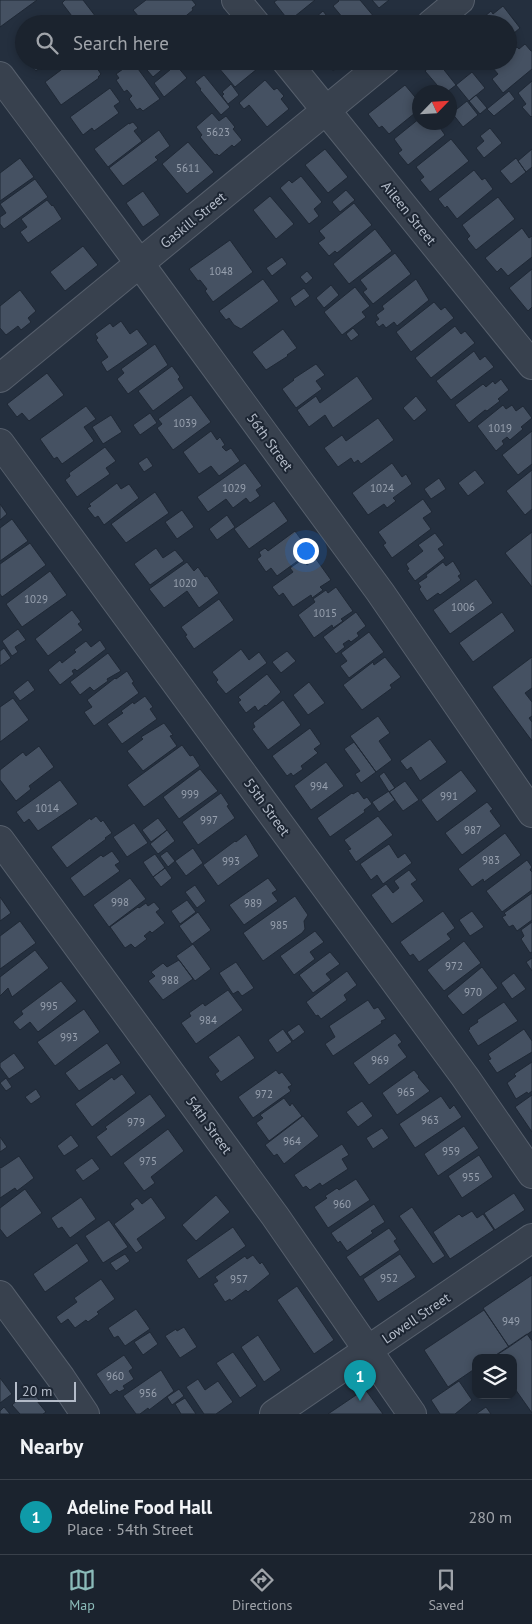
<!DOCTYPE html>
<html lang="en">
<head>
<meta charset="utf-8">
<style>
	body { margin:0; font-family:"PT Sans",sans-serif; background:#242b36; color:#f1f3f6 }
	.controls { position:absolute; right:15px; bottom:15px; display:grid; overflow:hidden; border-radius:10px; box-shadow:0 2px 8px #0003 }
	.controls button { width:45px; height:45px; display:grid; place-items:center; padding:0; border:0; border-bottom:1px solid #39404a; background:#1b232e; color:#f1f3f6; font:25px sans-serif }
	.compass { position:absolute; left:412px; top:85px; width:45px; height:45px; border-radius:50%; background:#1b232e; box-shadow:0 2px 8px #0003; rotate:65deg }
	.scale { position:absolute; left:15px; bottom:12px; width:61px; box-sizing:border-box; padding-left:5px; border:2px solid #b4bcc9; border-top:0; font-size:14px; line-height:18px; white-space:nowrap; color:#b4bcc9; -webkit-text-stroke:4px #1d2633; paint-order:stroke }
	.you { position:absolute; left:305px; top:550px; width:18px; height:18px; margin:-12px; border:4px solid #fff; border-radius:50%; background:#1a73e8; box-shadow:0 0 0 8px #1a73e833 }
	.badge { display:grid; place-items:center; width:32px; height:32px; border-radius:50%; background:#8bbbb9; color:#fff; font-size:16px; font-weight:700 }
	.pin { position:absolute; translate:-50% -41px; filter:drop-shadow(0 1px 2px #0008) }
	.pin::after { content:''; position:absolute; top:26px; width:18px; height:15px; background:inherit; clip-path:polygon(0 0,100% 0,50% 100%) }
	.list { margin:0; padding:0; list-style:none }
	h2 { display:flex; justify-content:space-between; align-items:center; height:65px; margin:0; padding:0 20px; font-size:21px }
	h2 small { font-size:16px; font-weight:400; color:#a0a4aa }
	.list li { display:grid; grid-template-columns:32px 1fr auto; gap:15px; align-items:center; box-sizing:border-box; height:75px; padding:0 20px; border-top:1px solid #39404a }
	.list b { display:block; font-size:19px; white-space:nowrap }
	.list p { margin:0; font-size:16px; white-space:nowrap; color:#a0a4aa }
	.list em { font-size:16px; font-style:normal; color:#a0a4aa }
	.icon { flex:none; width:28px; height:28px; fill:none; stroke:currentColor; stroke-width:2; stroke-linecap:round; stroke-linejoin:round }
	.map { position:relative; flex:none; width:532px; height:1414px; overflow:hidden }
	.search { position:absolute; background:#1b232e; box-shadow:0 2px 8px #0003; left:15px; right:15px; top:15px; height:55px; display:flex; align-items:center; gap:12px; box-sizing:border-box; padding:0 18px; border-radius:28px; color:#a0a4aa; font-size:19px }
	.sheet { height:140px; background:#1b232e }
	nav { display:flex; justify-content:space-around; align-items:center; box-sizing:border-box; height:70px; border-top:1px solid #39404a; background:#1b232e; font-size:14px; color:#a0a4aa }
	nav a { display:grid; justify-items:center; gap:2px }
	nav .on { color:#8bbbb9 }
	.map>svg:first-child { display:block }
	.building { fill:#455162; stroke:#1f2835 }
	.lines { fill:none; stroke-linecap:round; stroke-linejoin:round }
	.minor-casing { stroke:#565f6c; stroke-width:30 }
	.minor { stroke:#38414e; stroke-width:28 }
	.labels { text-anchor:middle; stroke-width:4; stroke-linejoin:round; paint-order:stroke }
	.number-label { font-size:11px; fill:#98a1af }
	.street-label { font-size:14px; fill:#b4bcc9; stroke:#1d2633 }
</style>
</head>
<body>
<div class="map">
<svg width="532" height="1414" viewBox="0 0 532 1414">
	<rect width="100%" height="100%" fill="#242f3e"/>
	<path class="building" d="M0 0H37L0 27Z
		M65 0H83L96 17 87 24H78L62 3Z
		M146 0H192L196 5 192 8 193 10 176 24H145L133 10Z
		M277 0H315L289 21 274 2Z
		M338 0H360L380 24H348L333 6 339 1Z
		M372 0H389L379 8Z
		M503 6 520 28 508 38V24H476L491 11 493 14Z
		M323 11 333 24H308Z
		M525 44 531 51H532V69L503 93 492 79 498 74 492 67 499 61H508V54L517 47 519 49Z
		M28 61H48L36 71Z
		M73 61H92L101 74 98 77 99 78 61 105 45 82Z
		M143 61H160L165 67 153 77 141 63Z
		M177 61H194L184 69Z
		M212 61H251L257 69 235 87 218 67 216 69 211 63Z
		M317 61H345L333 71 327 63 322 67Z
		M437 61 456 85 447 92H443L425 71Z
		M133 62 160 99 143 111 140 108 137 110 129 99 132 96 127 90 124 92 116 80 119 78 116 74Z
		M176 65 187 78 164 97 154 83Z
		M472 72 485 88 469 101 456 85Z
		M204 75 230 107 221 115 200 90 201 89 195 82Z
		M265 80 274 90 277 88 284 96 281 99 289 109 267 127 249 105 244 109 239 103Z
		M532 81V116L531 117 522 107 526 104 518 93Z
		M231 84 239 95 228 104 222 96 224 94 222 92Z
		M405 85 420 103V109L389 134 382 126 379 128 368 114Z
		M110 88 120 102 114 106 119 113 94 131 92 128 83 135 70 117Z
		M509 91 515 99 494 116 487 109Z
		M476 95 487 108 480 114 469 101Z
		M467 101 478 115 463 127 452 113Z
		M212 113 219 121 226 116 235 127 233 129 242 140 234 147 232 145 219 156 217 154 215 155 200 137 202 135 196 127Z
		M420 118V122H436L445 135 408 165 398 153 402 150 394 139Z
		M133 122 138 128 134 131 142 141 108 167 94 149 129 123V124Z
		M490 128 502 143 484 158 476 148 484 141 480 136Z
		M159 130 170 146 155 157 158 160 123 186 109 168Z
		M451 139 469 161 430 192 420 180 424 177 416 167Z
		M188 142 214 172 187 194 162 164Z
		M325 149 348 177 328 193 305 165Z
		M532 149V167L526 172 518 161Z
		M20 158 34 177 0 201V173Z
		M516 158 526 172 511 184 500 171Z
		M474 170 482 180 485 178 493 189 457 219 447 206 445 208 438 199Z
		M301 176 322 202 314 209 319 216 309 224 280 188 289 180 292 183Z
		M35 179 48 197 4 229 0 224V217L6 213 0 204Z
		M346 190 355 200 340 212 332 202Z
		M143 191 160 215 143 227 126 203Z
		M270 196 294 224 276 239 253 210Z
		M498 197 515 219 476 250 467 239 470 236 462 225Z
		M47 200 52 206 53 205 62 219 28 243 20 232 27 227 21 219Z
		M354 203 372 225 337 253 335 251 329 256 318 243 325 238 319 231Z
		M522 228 529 238 532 236V257L508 276 501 268 497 272 485 258Z
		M375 229 392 251 349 284 333 264Z
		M230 240 253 272 213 302 205 291 207 289 200 280 198 281 189 269Z
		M83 246 98 265 65 291 50 272Z
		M395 253 411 274 373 304 363 292 367 289 360 280Z
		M282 257 287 264 272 276 266 268Z
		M532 269V307L528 311 509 288Z
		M307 271 313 278 306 284 300 277Z
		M263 279 279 301 241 329 234 325 229 318 226 320 219 311Z
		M416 279 429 300 397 326 394 322 386 328 383 324 379 327 375 322 379 319 376 315 384 309 382 306Z
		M331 285 339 295 324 308 316 298Z
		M355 287 370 306 362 312 366 317 342 335 324 312Z
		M304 288 310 296 295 307 290 298Z
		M20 290 36 311 28 318 31 322 21 330 18 326 6 335 0 328V306Z
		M434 302 441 310 445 307 454 318 411 352 396 332Z
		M121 321 130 334 137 329 148 344 107 372 101 362 108 357 96 340 98 338 95 334 110 323 113 327Z
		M455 326 461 334 465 331 475 343 431 378 415 358Z
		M353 328 359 335 351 341 346 334Z
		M283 329 297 348 287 355 288 356 266 370 252 352Z
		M155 344 168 365 128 394 117 379 124 373 121 369Z
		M474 351 480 360 485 356 494 367 451 400 436 381Z
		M316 364 325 375 316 381 322 389 296 408 282 389 294 380 293 379Z
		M172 366 180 377 178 379 184 388 153 411 138 391Z
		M47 373 64 395 29 421 22 413 17 417 7 404Z
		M357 376 373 399 333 428 325 415 309 427 297 410 316 396 320 403Z
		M501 379 509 390 498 399 500 401 487 411 485 410 469 423 455 405 483 384 486 387 493 381 495 384Z
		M191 395 211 422 173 450 157 428 162 424 158 419Z
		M416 396 427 410 414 421 403 408Z
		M503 405 506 409 512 405 516 411 523 406 532 418 521 427 523 429 510 440 507 437 502 441 504 444 496 451 477 426Z
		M86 406 96 419 84 427 94 441 62 464 57 457 54 459 40 439Z
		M150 413 157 423 140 435 133 425Z
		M111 415 122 432 103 444 92 427Z
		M378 418 394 440 361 464 358 460 354 463 351 458 338 467 324 448 342 435 346 441Z
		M211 431 217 440 220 437 225 445 222 447 226 451 231 448 240 461 219 476 211 466 199 474 183 452Z
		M532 431V464L518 475 502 455Z
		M105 447 116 461 106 468 110 474 77 497 65 480 70 476 69 473Z
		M147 457 153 466 144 472 138 463Z
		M245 463 262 486 256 490 260 496 250 503 246 498 233 508 226 499 208 512 197 497Z
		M392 463 402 477 406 474 412 484 393 498 396 501 387 508 384 504 368 515 352 493Z
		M475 470 485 483 468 496 458 483Z
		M532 470V509L525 515 506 491Z
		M439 478 446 489 431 499 424 489Z
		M117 483 121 489 129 484 139 498 104 525 98 516 95 518 87 508 91 506 89 504Z
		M155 492 169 513 126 543 111 524Z
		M423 499 432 512 423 518 431 529 392 558 383 545 386 543 378 532Z
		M274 501 288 521 249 549 234 529Z
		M0 504 7 514 0 520Z
		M182 510 194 527 177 539 165 522Z
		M227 515 235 527 217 540 209 529Z
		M12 519 28 541 0 561V528Z
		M295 531 310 552 277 576 271 568 266 572 257 559 261 556 259 552 265 548 268 551Z
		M532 532V587L505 553Z
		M435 533 444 545 438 549 445 558 415 581 407 570 409 569 406 564 423 551 418 545Z
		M30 543 46 565 2 597 0 594V564Z
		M156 548 163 558 175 550 184 561 150 585 134 564Z
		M303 559 307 565 316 559 331 580 320 587 323 590 312 598 311 595 293 607 283 593 279 596 272 587 293 572 290 568Z
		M453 561 461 574 458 576 461 580 440 595 438 593 427 601 419 589 421 587 418 583 427 577 426 575 443 562 446 566Z
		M187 562 194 571 198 567 205 577 207 576 219 593 199 608 187 591 164 608 149 589Z
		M50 571 67 595 22 627 6 604Z
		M476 579 493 603 450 634 433 610Z
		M336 587 353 611 341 619 343 621 333 628 332 625 314 638 298 615 315 602 313 599 326 590 328 593Z
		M219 599 234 620 194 649 185 636 187 635 181 627Z
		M72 610 81 622 78 624 83 630 48 656 35 639Z
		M356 612 366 626 357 633 359 636 351 642 349 640 343 644 345 647 336 654 323 637Z
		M502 612 515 631 473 662 459 643Z
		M18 629 26 640 15 647 18 652 12 656 2 641Z
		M369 632 384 652 349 678 340 666 347 661 341 653Z
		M100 640 106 649 77 671 75 669 72 671 74 674 60 685 48 670 60 660 62 663 76 652 74 650 86 641 91 647Z
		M4 648 11 658 0 666V651Z
		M241 649 249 660 259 652 267 663 226 694 216 682 218 680 212 672Z
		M287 651 296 661 281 673 272 662Z
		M108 653 121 671 107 679 108 681 94 691 90 687 80 695 70 682Z
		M385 657 401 677 390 685 392 688 362 710 343 685 373 662 374 665Z
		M532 657V688L525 693 532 702V716L529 718 532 722V741L492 687Z
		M127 671 134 682 132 683 139 693 94 726 84 712 92 707 87 700 115 678 116 679Z
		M267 674 281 692 266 706 265 705 258 711 255 706 246 713 238 702 241 700 238 697Z
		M28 680 35 690 20 701 13 692Z
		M309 682 325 703 308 715 293 695Z
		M145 696 153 707 150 709 157 719 122 744 107 724 123 713 121 711 133 702 134 704Z
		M13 698 29 720 0 742V707Z
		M283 700 301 725 268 750 252 729 255 727 253 723Z
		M378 716 390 733 379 741 392 760 376 772 350 736Z
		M164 723 173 735 170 736 177 746 143 771 127 751 143 739 141 737Z
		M310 728 321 744 314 749 318 753 301 766 303 769 293 776 291 773 287 776 272 756Z
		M430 739 447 762 420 781 411 767 407 770 400 761Z
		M354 742 376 772 361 783 355 774 360 771 344 749Z
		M182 745 190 756 193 755 200 766 144 807 127 785Z
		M39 746 54 767 29 786 31 789 16 801 0 780V770L23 752 26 756Z
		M326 762 344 786 311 810 294 786Z
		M200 769 218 791 179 819 163 797Z
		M461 770 477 791 437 822 421 800Z
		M384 772 395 788 389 792 379 776Z
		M60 780 78 804 38 831 29 819 24 823 16 812Z
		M405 781 419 800 403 811 389 792Z
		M358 791 364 799 367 797 372 804 364 810 365 812 330 837 317 818 352 793 353 794Z
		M389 791 395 800 379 812 372 802Z
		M221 793 229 805 227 806 235 818 198 845 182 822Z
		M487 802 493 809 490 811 501 826 462 855 445 833Z
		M96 816 101 822 103 820 112 833 105 838 106 839 67 868 51 847 90 818 91 820Z
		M378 816 393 835 356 862 348 850 351 849 344 840Z
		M158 818 167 830 151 842 142 830Z
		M134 823 148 843 127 857 113 837Z
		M167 830 175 841 158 854 150 844Z
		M505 833 521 855 484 882 483 879 472 887 458 869Z
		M246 834 259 856 218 886 203 865 235 841 236 842Z
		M389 844 398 858 405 853 412 863 383 884 377 875 371 880 360 864Z
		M193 848 203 863 186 876 175 861Z
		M112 851 120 862 115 865 120 871 84 897 70 878 101 855 103 857Z
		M167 851 175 861 168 867 160 856Z
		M155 854 165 868 153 877 143 862Z
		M527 860 532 867 530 870 532 872V890L502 912 486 891Z
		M165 868 172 878 161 887 153 877Z
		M409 870 417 880 411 884 424 901 392 924 371 895 386 884 393 893 399 888 394 881Z
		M130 878 146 899 109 927 93 905Z
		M268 878 277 890 272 893 278 901 244 925 229 905Z
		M195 885 206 901 197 908 185 892Z
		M532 893V920L517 931 513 925 509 927 502 917 506 915 504 913Z
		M295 896 308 915 304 921 305 929 302 933 263 961 243 933Z
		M0 897 11 913 0 921Z
		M187 900 196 912 180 924 171 911Z
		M154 902 160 909 156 912 165 923 152 933 150 931 144 936 147 939 135 948 131 944 125 948 110 927 138 907 139 908 146 903 148 906Z
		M443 911 455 928 447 934 451 939 419 962 413 954 410 956 400 942Z
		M472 911 484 927 470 936 459 920Z
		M198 912 211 930 192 944 179 926Z
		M20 921 36 943 0 969V936Z
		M532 922V952L530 953 521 939 524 936 521 930Z
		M315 931 324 942 310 952 315 959 294 975 280 956Z
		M464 941 481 963 444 991 427 970Z
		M193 944 211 969 195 981 176 956Z
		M35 950 49 968 12 997 8 988 0 996V977Z
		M330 952 340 964 326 974 331 980 313 993 299 975Z
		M532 958V971L526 962Z
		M179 960 193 979 163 1000 148 981 155 976 151 972 163 963 167 967Z
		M236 962 254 988 242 996 238 991 233 994 219 973Z
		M482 967 498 988 463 1015 447 996Z
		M347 971 357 985 344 995 347 1000 321 1019 318 1015 316 1016 306 1002Z
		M514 973 526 989 512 999 501 983Z
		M61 981 77 1001 38 1032 30 1022 20 1030 13 1022 23 1014 21 1011Z
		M228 990 243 1010 196 1044 181 1023 191 1016 189 1013 203 1003 205 1006Z
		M368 1000 374 1009 378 1007 386 1019 381 1021 382 1023 333 1056 325 1044 335 1037 329 1026Z
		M504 1002 518 1021 478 1046 468 1030 470 1029 469 1028 478 1022 477 1020Z
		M84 1009 100 1032 55 1066 37 1042Z
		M299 1024 305 1032 293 1041 287 1032Z
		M283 1029 292 1042 277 1053 268 1040Z
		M524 1029 532 1041V1052L497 1073 488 1060 491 1059 488 1054Z
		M395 1033 402 1042 398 1045 407 1057 369 1085 353 1063Z
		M239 1035 255 1058 221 1082 215 1074 219 1071 208 1057Z
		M107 1043 121 1063 79 1091 65 1073Z
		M14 1053 25 1068 9 1079 0 1067V1063Z
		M532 1062V1091L528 1094 527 1092 516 1099 507 1083 516 1076 514 1074Z
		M276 1070 279 1074 282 1072 292 1085 288 1087 291 1091 253 1118 238 1097Z
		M414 1070 419 1076 418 1077 430 1091 397 1115 382 1093Z
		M122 1074 136 1093 92 1127 75 1104 112 1077 114 1080Z
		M6 1078 12 1087 6 1091 0 1083Z
		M36 1089 41 1097 31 1104 25 1097Z
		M150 1094 166 1116 111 1157 96 1137 107 1129 105 1127Z
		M532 1095V1132L515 1107Z
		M441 1096 450 1109 454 1105 462 1117 415 1148 399 1124Z
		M284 1098 290 1106 292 1103 302 1116 269 1141 256 1123 263 1118 260 1115Z
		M362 1101 373 1116 358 1127 346 1112Z
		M303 1116 319 1136 284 1164 277 1154 274 1156 265 1145Z
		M464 1126 479 1148 438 1176 424 1154Z
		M382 1128 389 1138 373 1149 366 1138Z
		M168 1129 184 1151 151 1177 155 1183 144 1191 123 1163Z
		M71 1135 79 1146 64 1156 57 1146Z
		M0 1137 7 1147 0 1152Z
		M342 1144 349 1155 342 1159 348 1169 322 1186 320 1183 310 1190 306 1186 303 1188 294 1175Z
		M479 1155 493 1177 462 1198 448 1176Z
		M19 1156 34 1178 17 1191 15 1188 0 1198V1167L1 1168Z
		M92 1158 100 1169 83 1181 75 1170Z
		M356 1179 370 1200 328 1228 314 1207 327 1198 325 1196 337 1188 339 1190Z
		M25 1189 42 1213 7 1238 0 1229V1208Z
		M514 1193 525 1210 495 1230 484 1213Z
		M216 1195 230 1212 196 1241 182 1225Z
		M81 1197 96 1219 70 1238 62 1227 58 1229 51 1218Z
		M151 1197 166 1218 137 1239 143 1248 136 1253 114 1224 134 1209 130 1204 137 1198 142 1204Z
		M374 1204 385 1222 371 1231 373 1233 347 1251 340 1241 338 1243 331 1233Z
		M412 1207 445 1256 433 1264 399 1216Z
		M472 1211 477 1218 483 1214 494 1230 450 1259 433 1232 459 1214 462 1217Z
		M109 1220 128 1247 103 1263 85 1236Z
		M233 1227 246 1246 199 1279 186 1260Z
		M389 1228 397 1239 394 1241 400 1250 360 1277 346 1257Z
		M77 1243 89 1261 45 1292 33 1274Z
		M125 1254 130 1261 116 1271 110 1263Z
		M400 1254 416 1277 378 1302 363 1279Z
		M253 1255 260 1264 262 1262 270 1274 248 1292 246 1290 231 1301 230 1299 225 1302 213 1284 218 1281 215 1277 245 1256 247 1259Z
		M532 1275V1331L509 1347 483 1308Z
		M101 1279 115 1299 97 1312 99 1314 88 1322 86 1320 75 1328 68 1319 61 1324 56 1317 77 1302 74 1298Z
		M297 1286 334 1340 314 1354 277 1300Z
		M136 1309 150 1329 125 1346 118 1336 114 1338 108 1328Z
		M484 1310 509 1347 492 1358H476V1368L448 1387 424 1350Z
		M184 1327 197 1347 180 1358 165 1336 176 1329 177 1331Z
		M150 1332 158 1344 143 1355 134 1342Z
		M527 1334 532 1341V1413L513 1386V1358L493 1357Z
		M258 1335 281 1370 264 1382 241 1347Z
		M233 1352 257 1386 240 1398 216 1363Z
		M124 1355 133 1368 129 1371 134 1379 123 1386 125 1389 119 1392 117 1390 110 1395 96 1374Z
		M161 1370 174 1391 149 1410 148 1408 140 1414H136L123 1396Z
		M0 1378 12 1394 0 1403Z
		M198 1379 205 1390 218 1381 233 1402 216 1414H204L186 1387Z
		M459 1381 472 1400 455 1414H440L431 1400Z
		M30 1389 39 1400 37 1401 46 1412 43 1414H20L12 1405Z
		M179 1389 184 1396 172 1405 167 1397Z
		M365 1389 383 1414H328Z
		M185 1398 196 1414H181L175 1404Z
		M4 1407 10 1414H0V1411Z
		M486 1407 491 1414H476Z"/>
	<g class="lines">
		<defs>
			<path id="minor" d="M236 0 256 24
				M431 24 460 0
				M286 61 532 365
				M0 76 140 264 380 592 532 813
				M0 378 386 61
				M0 443 465 1077 532 1174
				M0 840 275 1216 412 1414
				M0 1295 61 1378 85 1414
				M274 1414 532 1238"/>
		</defs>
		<use href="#minor" class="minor-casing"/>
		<use href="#minor" class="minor"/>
	</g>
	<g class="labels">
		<g class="number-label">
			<text x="218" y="136">5623</text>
			<text x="188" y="172">5611</text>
			<text x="221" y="275">1048</text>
			<text x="185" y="427">1039</text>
			<text x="500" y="432">1019</text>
			<text x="234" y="492">1029</text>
			<text x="382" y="492">1024</text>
			<text x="185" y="587">1020</text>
			<text x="36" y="603">1029</text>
			<text x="463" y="611">1006</text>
			<text x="325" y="617">1015</text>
			<text x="319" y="790">994</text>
			<text x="190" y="798">999</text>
			<text x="449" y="800">991</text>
			<text x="47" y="812">1014</text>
			<text x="209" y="824">997</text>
			<text x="473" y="834">987</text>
			<text x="491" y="864">983</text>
			<text x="231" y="865">993</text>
			<text x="120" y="906">998</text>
			<text x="253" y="907">989</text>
			<text x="279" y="929">985</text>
			<text x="454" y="970">972</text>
			<text x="170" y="984">988</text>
			<text x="473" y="996">970</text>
			<text x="49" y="1010">995</text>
			<text x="208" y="1024">984</text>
			<text x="69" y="1041">993</text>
			<text x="380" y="1064">969</text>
			<text x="406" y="1096">965</text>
			<text x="264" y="1098">972</text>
			<text x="430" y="1124">963</text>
			<text x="136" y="1126">979</text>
			<text x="292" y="1145">964</text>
			<text x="451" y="1155">959</text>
			<text x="148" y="1165">975</text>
			<text x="471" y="1181">955</text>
			<text x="342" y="1208">960</text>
			<text x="389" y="1282">952</text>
			<text x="239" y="1283">957</text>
			<text x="511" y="1325">949</text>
			<text x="115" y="1380">960</text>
			<text x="148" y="1397">956</text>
		</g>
		<g class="street-label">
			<text transform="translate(409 213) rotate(51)" y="5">Aileen Street</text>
			<text transform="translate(193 220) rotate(-39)" y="5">Gaskill Street</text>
			<text transform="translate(270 442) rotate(54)" y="5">56th Street</text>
			<text transform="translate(267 807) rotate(54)" y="5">55th Street</text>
			<text transform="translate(209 1125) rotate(54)" y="5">54th Street</text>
			<text transform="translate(416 1318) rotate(-34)" y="5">Lowell Street</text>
		</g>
	</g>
</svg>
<div class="controls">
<button><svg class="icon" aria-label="layers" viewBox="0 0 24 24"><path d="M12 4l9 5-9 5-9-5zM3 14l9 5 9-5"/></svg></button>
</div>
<svg class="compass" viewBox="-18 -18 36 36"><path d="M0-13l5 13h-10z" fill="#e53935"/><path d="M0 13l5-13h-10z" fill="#a0a4aa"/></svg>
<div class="scale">20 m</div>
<div class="you"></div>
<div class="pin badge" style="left:360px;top:1401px;background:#0f9aa8">1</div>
<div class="search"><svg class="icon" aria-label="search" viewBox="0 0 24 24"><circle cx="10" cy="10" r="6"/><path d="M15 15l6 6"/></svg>Search here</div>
</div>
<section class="sheet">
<h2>Nearby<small></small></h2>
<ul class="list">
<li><span class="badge" style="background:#0f9aa8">1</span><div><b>Adeline Food Hall</b><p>Place · 54th Street</p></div><em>280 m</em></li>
</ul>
</section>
<nav>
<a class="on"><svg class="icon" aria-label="map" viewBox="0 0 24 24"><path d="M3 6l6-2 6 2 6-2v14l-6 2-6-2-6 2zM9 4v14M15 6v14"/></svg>Map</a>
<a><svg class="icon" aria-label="directions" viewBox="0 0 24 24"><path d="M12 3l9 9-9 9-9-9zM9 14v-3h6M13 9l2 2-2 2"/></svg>Directions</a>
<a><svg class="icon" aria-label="saved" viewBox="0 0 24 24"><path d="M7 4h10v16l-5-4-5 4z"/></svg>Saved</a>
</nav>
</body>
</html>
